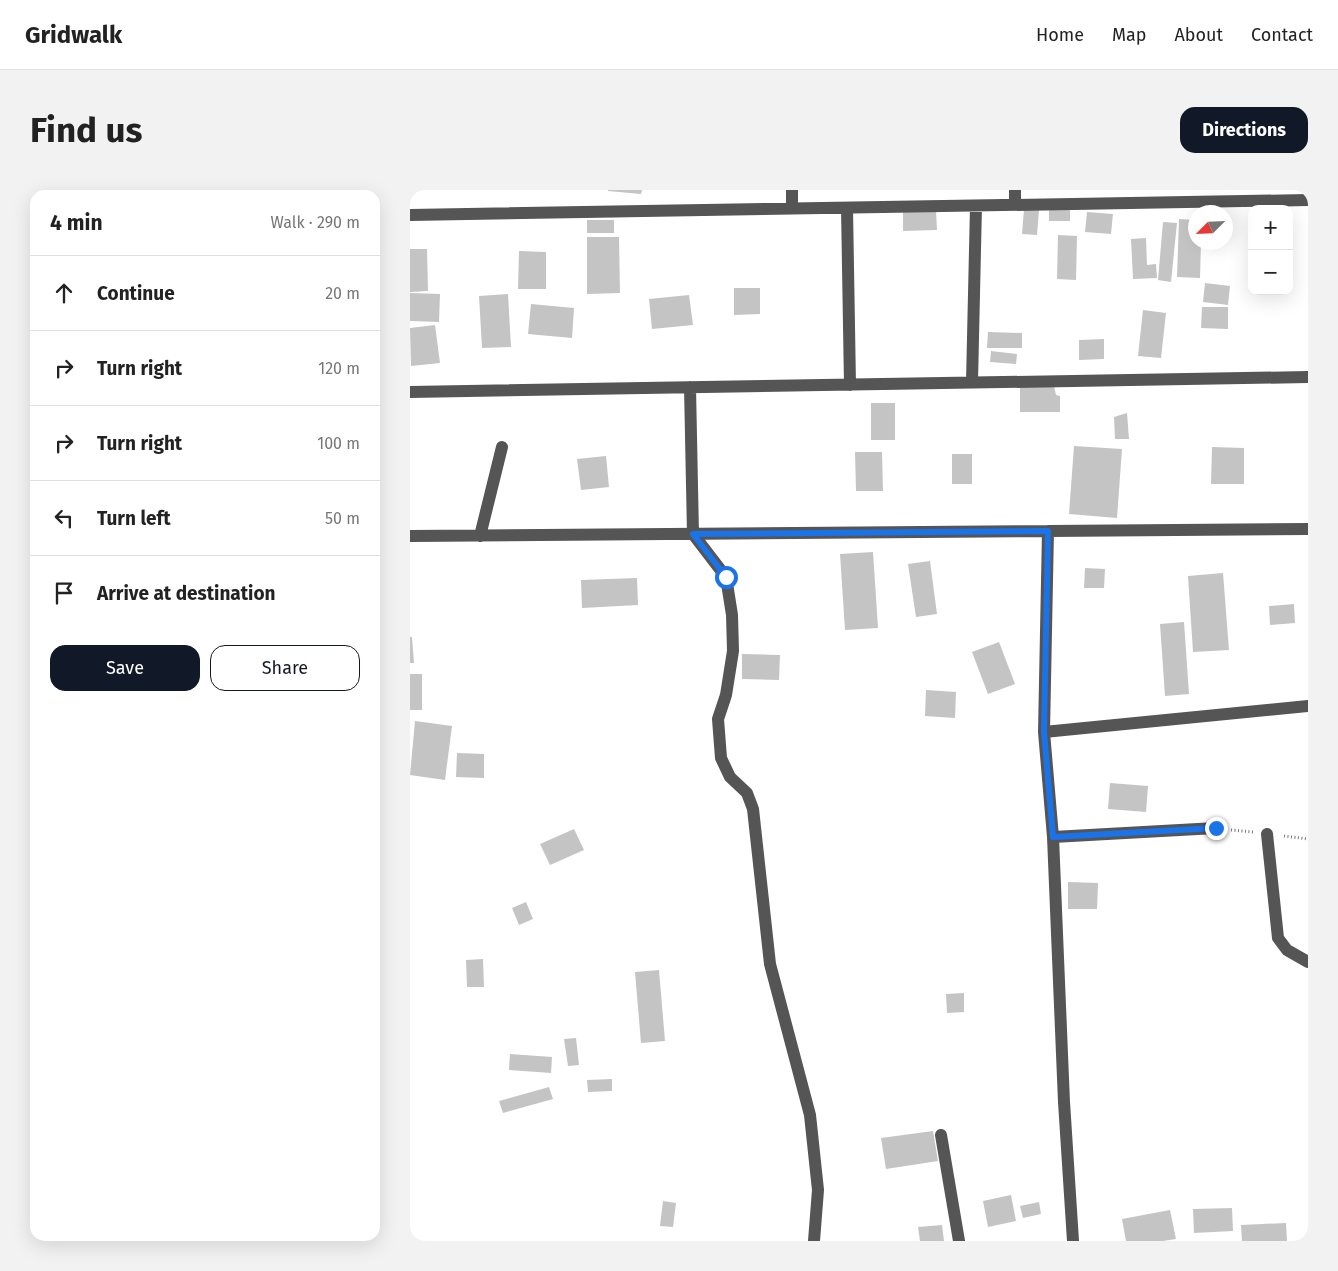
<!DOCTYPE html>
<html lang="en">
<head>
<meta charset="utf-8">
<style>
	body { margin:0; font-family:"Fira Sans",sans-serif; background:#f2f2f2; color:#222 }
	.controls { position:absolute; right:15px; top:15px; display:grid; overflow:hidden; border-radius:10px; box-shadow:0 5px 20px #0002 }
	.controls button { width:45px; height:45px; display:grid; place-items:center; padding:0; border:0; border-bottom:1px solid #e0e0e0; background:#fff; color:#222; font:25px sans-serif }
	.compass { position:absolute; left:778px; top:15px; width:45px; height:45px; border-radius:50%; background:#fff; box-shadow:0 5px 20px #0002; rotate:246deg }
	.stop { position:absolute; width:15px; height:15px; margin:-11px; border:4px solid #1a73e8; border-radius:50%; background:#fff }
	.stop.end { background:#1a73e8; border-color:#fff; box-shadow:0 1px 5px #0008 }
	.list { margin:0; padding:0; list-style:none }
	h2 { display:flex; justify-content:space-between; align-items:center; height:65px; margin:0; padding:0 20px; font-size:21px }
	h2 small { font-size:16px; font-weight:400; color:#767676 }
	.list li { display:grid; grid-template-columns:32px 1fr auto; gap:15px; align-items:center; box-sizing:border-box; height:75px; padding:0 20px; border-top:1px solid #e0e0e0 }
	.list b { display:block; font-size:19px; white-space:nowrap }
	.list em { font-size:16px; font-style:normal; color:#767676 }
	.actions { display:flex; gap:10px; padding:15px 20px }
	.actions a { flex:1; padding:11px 0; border:1px solid #111827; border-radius:15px; text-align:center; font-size:18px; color:#111827 }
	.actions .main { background:#111827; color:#fff }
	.icon { flex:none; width:28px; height:28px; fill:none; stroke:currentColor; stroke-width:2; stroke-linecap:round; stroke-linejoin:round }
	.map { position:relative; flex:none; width:898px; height:1051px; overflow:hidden; border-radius:15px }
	header { display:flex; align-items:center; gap:30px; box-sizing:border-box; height:70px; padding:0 25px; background:#fff; border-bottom:1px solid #e0e0e0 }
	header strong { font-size:24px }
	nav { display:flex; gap:28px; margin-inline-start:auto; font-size:18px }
	.intro { display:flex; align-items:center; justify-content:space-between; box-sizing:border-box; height:120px; padding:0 30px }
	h1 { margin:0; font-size:35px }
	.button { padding:12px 22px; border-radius:15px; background:#111827; color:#fff; font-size:18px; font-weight:700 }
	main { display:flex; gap:30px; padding:0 30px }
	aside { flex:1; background:#fff; border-radius:15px; box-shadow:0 5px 20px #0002 }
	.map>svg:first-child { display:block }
	.building { fill:#c4c4c4 }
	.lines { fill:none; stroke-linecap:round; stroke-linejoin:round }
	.path { stroke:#777; stroke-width:3; stroke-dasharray:1 2.5; stroke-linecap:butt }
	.minor { stroke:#555; stroke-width:12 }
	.route { stroke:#1a73e8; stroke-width:6 }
</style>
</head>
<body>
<header>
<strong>Gridwalk</strong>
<nav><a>Home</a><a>Map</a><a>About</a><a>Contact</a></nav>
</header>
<div class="intro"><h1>Find us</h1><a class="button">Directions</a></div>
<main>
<aside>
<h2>4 min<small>Walk · 290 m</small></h2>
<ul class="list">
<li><svg class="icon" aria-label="ahead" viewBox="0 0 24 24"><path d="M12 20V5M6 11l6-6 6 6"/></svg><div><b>Continue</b></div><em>20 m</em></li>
<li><svg class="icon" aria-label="right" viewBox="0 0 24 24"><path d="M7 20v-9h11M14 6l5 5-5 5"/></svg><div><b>Turn right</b></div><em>120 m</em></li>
<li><svg class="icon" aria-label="right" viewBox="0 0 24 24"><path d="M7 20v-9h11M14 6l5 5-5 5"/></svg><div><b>Turn right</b></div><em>100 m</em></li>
<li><svg class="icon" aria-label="left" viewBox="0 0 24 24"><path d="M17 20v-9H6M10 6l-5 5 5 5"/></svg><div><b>Turn left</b></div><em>50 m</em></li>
<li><svg class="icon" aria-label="arrive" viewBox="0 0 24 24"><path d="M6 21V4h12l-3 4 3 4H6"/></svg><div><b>Arrive at destination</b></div></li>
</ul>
<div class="actions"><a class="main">Save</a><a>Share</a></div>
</aside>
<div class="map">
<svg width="898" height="1051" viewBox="0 0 898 1051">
	<rect width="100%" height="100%" fill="#fff"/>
	<path class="building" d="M198 0H232L231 4 198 1Z
		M639 18H660V31H639Z
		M614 19 629 20 627 45 612 44Z
		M526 21 527 40 493 41V22Z
		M677 22 703 24 701 44 675 42Z
		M769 29 786 30V52H791L790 88 767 87Z
		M177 30H204V43H177Z
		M753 32 767 33 761 92 748 90Z
		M648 45 667 46 666 90 647 89Z
		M177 47H209L210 103 177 104Z
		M736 48 737 75 746 74 747 88 723 89 721 49Z
		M0 59H17L18 101 0 102Z
		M109 61 136 62V99H108Z
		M795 93 820 96 818 115 793 112Z
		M324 98H350V124L324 125Z
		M0 103 30 104 29 132 0 131Z
		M98 104 101 157 72 158 69 106Z
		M279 105 283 135 242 139 239 109Z
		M121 114 164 118 162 148 118 144Z
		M792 117H818V139L791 138Z
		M733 120 756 123 751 168 728 166Z
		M25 135 30 173 1 176 0 138Z
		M578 142 612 143V158H577Z
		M694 149V169L669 170V150Z
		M581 161 607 164 606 174 580 172Z
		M610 196H644L646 205 650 206V222H610Z
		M461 213H485V250H461Z
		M717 223 719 249H705L704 227Z
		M664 256 712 259 707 328 659 324Z
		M802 257 834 258V294H801Z
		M445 262H472L473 301H446Z
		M542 264H562V294H542Z
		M196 266 199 297 171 300 167 269Z
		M463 362 468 438 435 440 430 364Z
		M520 371 527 424 506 427 498 374Z
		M675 378 695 379 694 398H674Z
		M813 383 819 460 783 462 778 386Z
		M227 388 228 415 172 418 171 390Z
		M884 414 885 433 860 435 859 416Z
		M774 432 779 504 755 506 750 434Z
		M0 447H2L4 473H0Z
		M589 452 605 494 578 504 562 462Z
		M332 464 370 465 369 490 332 489Z
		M0 484H12V520H0Z
		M516 500 546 502 545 528 515 526Z
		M5 531 42 536 35 590 0 585Z
		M47 563 74 564V588L46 587Z
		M700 593 738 596 736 622 698 619Z
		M164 639 174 660 140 675 130 654Z
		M658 692 688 693 687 719H658Z
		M116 712 123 729 109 735 102 718Z
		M73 769 74 797H57L56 770Z
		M249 780 255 851 231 853 225 782Z
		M554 803V822L537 823 536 804Z
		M166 848 169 875 158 876 154 849Z
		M100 864 142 867 141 883 99 880Z
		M202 889V901L178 902 177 890Z
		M139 897 143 909 93 923 89 911Z
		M523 941 528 971 476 979 471 948Z
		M601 1005 606 1031 578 1037 573 1011Z
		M253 1011 266 1013 263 1037 250 1036Z
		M629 1012 631 1024 613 1028 610 1016Z
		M822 1018 823 1041 784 1043 783 1019Z
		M760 1020 766 1049 753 1051H716L712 1029Z
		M876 1033 877 1051H832L831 1035Z
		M532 1035 534 1051H510L508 1037Z"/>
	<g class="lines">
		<path class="path" d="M821 640 843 642
			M874 646 898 649"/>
		<path class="minor" d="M382 0V18
			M605 15V0
			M437 18 440 195
			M0 25 898 10
			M562 192 566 16
			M280 197 283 344 316 387 322 425 323 461 316 505 308 529 311 568 320 587 337 603 343 619 360 774 400 925 408 1000 404 1051
			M0 202 898 187
			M638 341 634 542 643 647 654 912 663 1051
			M0 346 898 339
			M70 346 92 257
			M634 542 898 516
			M857 644 868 748 877 760 898 772
			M643 647 806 638
			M531 945 549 1051"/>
	</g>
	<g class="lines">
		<path class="route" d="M316 387 283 344 638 341 634 542 643 647 806 638"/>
	</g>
</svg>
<div class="controls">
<button>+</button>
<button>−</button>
</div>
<svg class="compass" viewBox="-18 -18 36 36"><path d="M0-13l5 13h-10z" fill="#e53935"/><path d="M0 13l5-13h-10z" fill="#767676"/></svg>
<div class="stop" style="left:316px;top:387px"></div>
<div class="stop end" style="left:806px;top:638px"></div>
</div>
</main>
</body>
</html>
